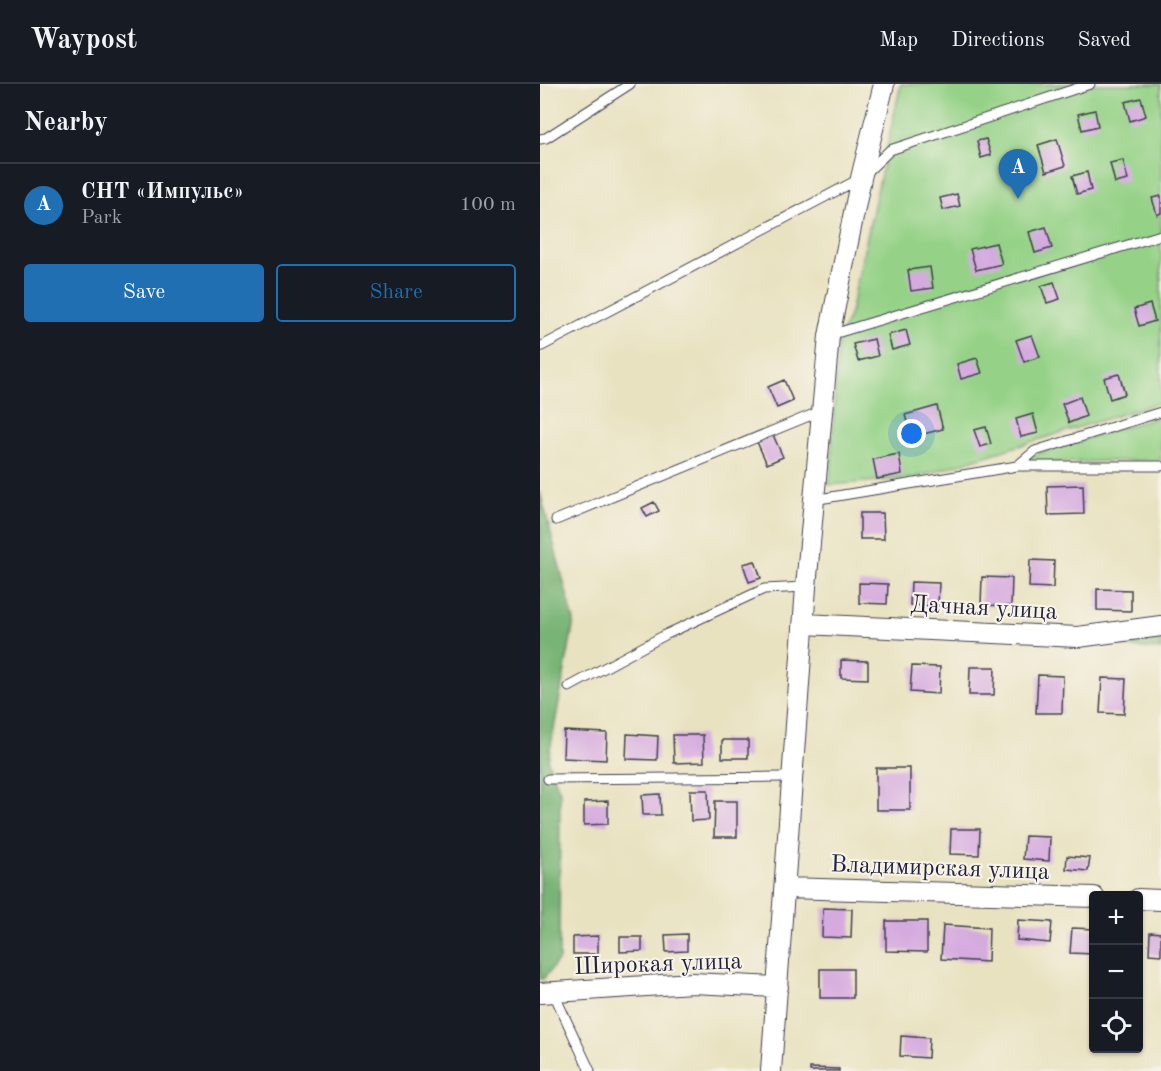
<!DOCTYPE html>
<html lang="en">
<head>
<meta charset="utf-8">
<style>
	body { margin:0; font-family:"Old Standard TT",serif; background:#242831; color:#f1f3f6 }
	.controls { position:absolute; right:18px; bottom:18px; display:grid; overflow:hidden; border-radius:6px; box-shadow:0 2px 4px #0004 }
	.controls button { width:54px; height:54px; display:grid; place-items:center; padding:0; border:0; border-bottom:2px solid #363941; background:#171b24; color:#f1f3f6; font:30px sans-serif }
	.you { position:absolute; left:372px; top:350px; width:21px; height:21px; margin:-15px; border:4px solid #fff; border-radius:50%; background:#1a73e8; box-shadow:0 0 0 9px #1a73e833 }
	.badge { display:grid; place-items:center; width:39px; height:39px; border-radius:50%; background:#1f6fb2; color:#fff; font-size:20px; font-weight:700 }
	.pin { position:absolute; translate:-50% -50px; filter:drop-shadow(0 2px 3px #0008) }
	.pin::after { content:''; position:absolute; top:32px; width:21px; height:18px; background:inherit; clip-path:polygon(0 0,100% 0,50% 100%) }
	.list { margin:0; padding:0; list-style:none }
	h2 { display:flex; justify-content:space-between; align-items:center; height:78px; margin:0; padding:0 24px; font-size:26px }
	h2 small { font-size:20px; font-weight:400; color:#9ea1a6 }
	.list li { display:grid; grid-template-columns:39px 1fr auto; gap:18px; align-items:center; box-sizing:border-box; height:84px; padding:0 24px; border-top:2px solid #363941 }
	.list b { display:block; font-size:22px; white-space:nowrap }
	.list p { margin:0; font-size:20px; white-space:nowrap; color:#9ea1a6 }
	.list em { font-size:20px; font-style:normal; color:#9ea1a6 }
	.actions { display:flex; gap:12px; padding:18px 24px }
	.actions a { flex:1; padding:14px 0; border:2px solid #1f6fb2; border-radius:6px; text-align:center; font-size:21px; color:#1f6fb2 }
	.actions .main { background:#1f6fb2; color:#fff }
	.icon { flex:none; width:33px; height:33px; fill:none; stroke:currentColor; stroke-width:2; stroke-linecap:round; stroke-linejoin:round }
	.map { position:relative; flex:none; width:621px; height:987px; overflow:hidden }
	header { display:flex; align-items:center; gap:36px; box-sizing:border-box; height:84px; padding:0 30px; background:#171b24; border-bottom:2px solid #363941 }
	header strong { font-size:28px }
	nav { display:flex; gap:33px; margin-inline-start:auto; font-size:21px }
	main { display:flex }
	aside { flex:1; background:#171b24 }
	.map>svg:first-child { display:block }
	.green { fill:#95d287; stroke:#5c7a61; stroke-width:1.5 }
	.forest { fill:#78b474; stroke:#4d6b58; stroke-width:1.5 }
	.building { fill:#d5aadf }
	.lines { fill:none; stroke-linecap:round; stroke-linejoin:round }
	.lane-casing { stroke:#403f4f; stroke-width:11 }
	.street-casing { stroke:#403f4f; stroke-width:22 }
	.lane { stroke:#fff; stroke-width:9 }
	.street { stroke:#fff; stroke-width:20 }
	.labels { text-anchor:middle; stroke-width:4.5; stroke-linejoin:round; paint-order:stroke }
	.street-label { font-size:24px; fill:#22223b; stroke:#f7f3e8 }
</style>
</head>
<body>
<header>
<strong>Waypost</strong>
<nav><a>Map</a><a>Directions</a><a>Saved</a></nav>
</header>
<main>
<aside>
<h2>Nearby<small></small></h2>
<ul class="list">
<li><span class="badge">A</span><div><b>СНТ «Импульс»</b><p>Park</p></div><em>100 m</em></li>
</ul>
<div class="actions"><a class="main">Save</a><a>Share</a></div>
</aside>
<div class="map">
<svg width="621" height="987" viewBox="0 0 621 987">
	<rect width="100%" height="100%" fill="#f7f3e8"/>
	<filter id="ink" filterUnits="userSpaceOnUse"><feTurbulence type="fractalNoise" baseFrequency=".0167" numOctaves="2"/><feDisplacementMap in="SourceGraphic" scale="12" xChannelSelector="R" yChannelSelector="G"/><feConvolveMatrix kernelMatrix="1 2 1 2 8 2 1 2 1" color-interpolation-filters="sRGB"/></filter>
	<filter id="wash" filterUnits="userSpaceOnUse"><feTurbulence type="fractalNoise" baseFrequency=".008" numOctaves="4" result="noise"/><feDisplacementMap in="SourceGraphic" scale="24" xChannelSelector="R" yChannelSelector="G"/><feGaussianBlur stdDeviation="1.35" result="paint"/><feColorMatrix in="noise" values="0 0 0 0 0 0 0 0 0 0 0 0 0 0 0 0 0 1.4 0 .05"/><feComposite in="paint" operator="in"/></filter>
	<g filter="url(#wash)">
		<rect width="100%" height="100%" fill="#e9e2c1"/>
		<path class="green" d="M361 0H621V318L374 394 290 401 298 257 310 230Z
			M621 332V376L484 379 496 370Z"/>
		<path class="forest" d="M0 408 34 537 8 677 20 708 19 876 3 895H0Z
			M621 555V566L579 562Z"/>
		<g id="blocks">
			<path class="building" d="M601 14 606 32 590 37 585 18Z
				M555 26 558 42 542 46 538 30Z
				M446 55 451 71 441 74 437 57Z
				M517 55 525 82 506 88 498 61Z
				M583 76 588 96 575 99 570 79Z
				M547 88 551 106 537 110 532 92Z
				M417 110 420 122 403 126 400 114Z
				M621 112V129L617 131 612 114Z
				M506 143 512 164 495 169 489 148Z
				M456 159 462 180 436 186 430 165Z
				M390 183 393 204 371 207 368 186Z
				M514 198 520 215 507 219 501 202Z
				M610 220 615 237 599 242 594 225Z
				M366 246 370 261 352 266 348 251Z
				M492 251 500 273 484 278 476 256Z
				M334 255 338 272 318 277 313 260Z
				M437 274 442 289 421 295 417 280Z
				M579 290 585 310 570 315 564 294Z
				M244 296 253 317 237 324 228 303Z
				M540 313 546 332 529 339 522 320Z
				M397 322 403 345 371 353 365 331Z
				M493 330 498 349 481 353 476 335Z
				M446 343 451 360 440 363 434 346Z
				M233 351 243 373 227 380 217 358Z
				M359 370 362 390 337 395 333 375Z
				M543 401 544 430 508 431 507 402Z
				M114 418 119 427 107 433 102 424Z
				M320 429H343L344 455H320Z
				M490 476 514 477 513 504 489 503Z
				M215 477 221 494 209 498 203 480Z
				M442 493 472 494 471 522 441 521Z
				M371 498 399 499 398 522 370 521Z
				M319 499 348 500 347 520 319 519Z
				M557 505 591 506V527L557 526Z
				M301 576 328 577V595L301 594Z
				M372 582 400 583 399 610 370 608Z
				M430 583H455L454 611H429Z
				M498 591 523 592 522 629H496Z
				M562 594 586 595 584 630 560 629Z
				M24 647 67 649 66 676 23 674Z
				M87 650 118 652 117 676 86 675Z
				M133 651H163L164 678 134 679Z
				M182 656H208V674H182Z
				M336 684H370V726H336Z
				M150 706H168L169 736 151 737Z
				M120 710 121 731H103L102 711Z
				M68 717V740L44 741V718Z
				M175 717H197V753H174Z
				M411 745H440L439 771 410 770Z
				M485 752 510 753 509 777 483 775Z
				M527 772 550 774 548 787 526 785Z
				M283 824 312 825 311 854 282 853Z
				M478 836 512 838 510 859 477 856Z
				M346 837H387V868L346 867Z
				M403 841 449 844 448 878 401 875Z
				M532 844 554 845V870L530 869Z
				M610 848 621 849V871L609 870Z
				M147 850V867L126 868 125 851Z
				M58 852V870H33V853Z
				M80 853H102V867L80 868Z
				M280 885H313V914H280Z
				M361 952 389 954 388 974 360 972Z
				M270 984 299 985V987H270Z"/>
		</g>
	</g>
	<g filter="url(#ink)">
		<use href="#blocks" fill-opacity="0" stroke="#403f4f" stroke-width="1.5"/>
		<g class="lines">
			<defs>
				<path id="lane" d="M0 55 6 54 90 0
					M290 251 621 151
					M0 263 321 94 350 66 550 0
					M477 382 495 367 621 328
					M273 416 477 382H621
					M16 436 281 327
					M29 603 127 550 224 505 266 503
					M8 695 252 693
					M13 908 50 987"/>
				<path id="street" d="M264 540 538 553 621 542
					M246 804 554 813
					M598 815 621 816
					M0 909 152 899 238 903
					M231 987 266 503 289 252 321 94 344 0"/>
			</defs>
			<use href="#lane" class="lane-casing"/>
			<use href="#street" class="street-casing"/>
			<use href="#lane" class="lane"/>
			<use href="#street" class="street"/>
		</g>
	</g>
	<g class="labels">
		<g class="street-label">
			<text transform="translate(444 523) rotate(3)" y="8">Дачная улица</text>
			<text transform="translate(400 783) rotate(2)" y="8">Владимирская улица</text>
			<text transform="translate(118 879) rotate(-2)" y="8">Широкая улица</text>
		</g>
	</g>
</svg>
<div class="controls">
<button>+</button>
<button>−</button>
<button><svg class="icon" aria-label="locate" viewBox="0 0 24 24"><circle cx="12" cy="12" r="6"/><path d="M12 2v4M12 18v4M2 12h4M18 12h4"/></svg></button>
</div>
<div class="you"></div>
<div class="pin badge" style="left:478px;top:115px">A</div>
</div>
</main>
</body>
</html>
